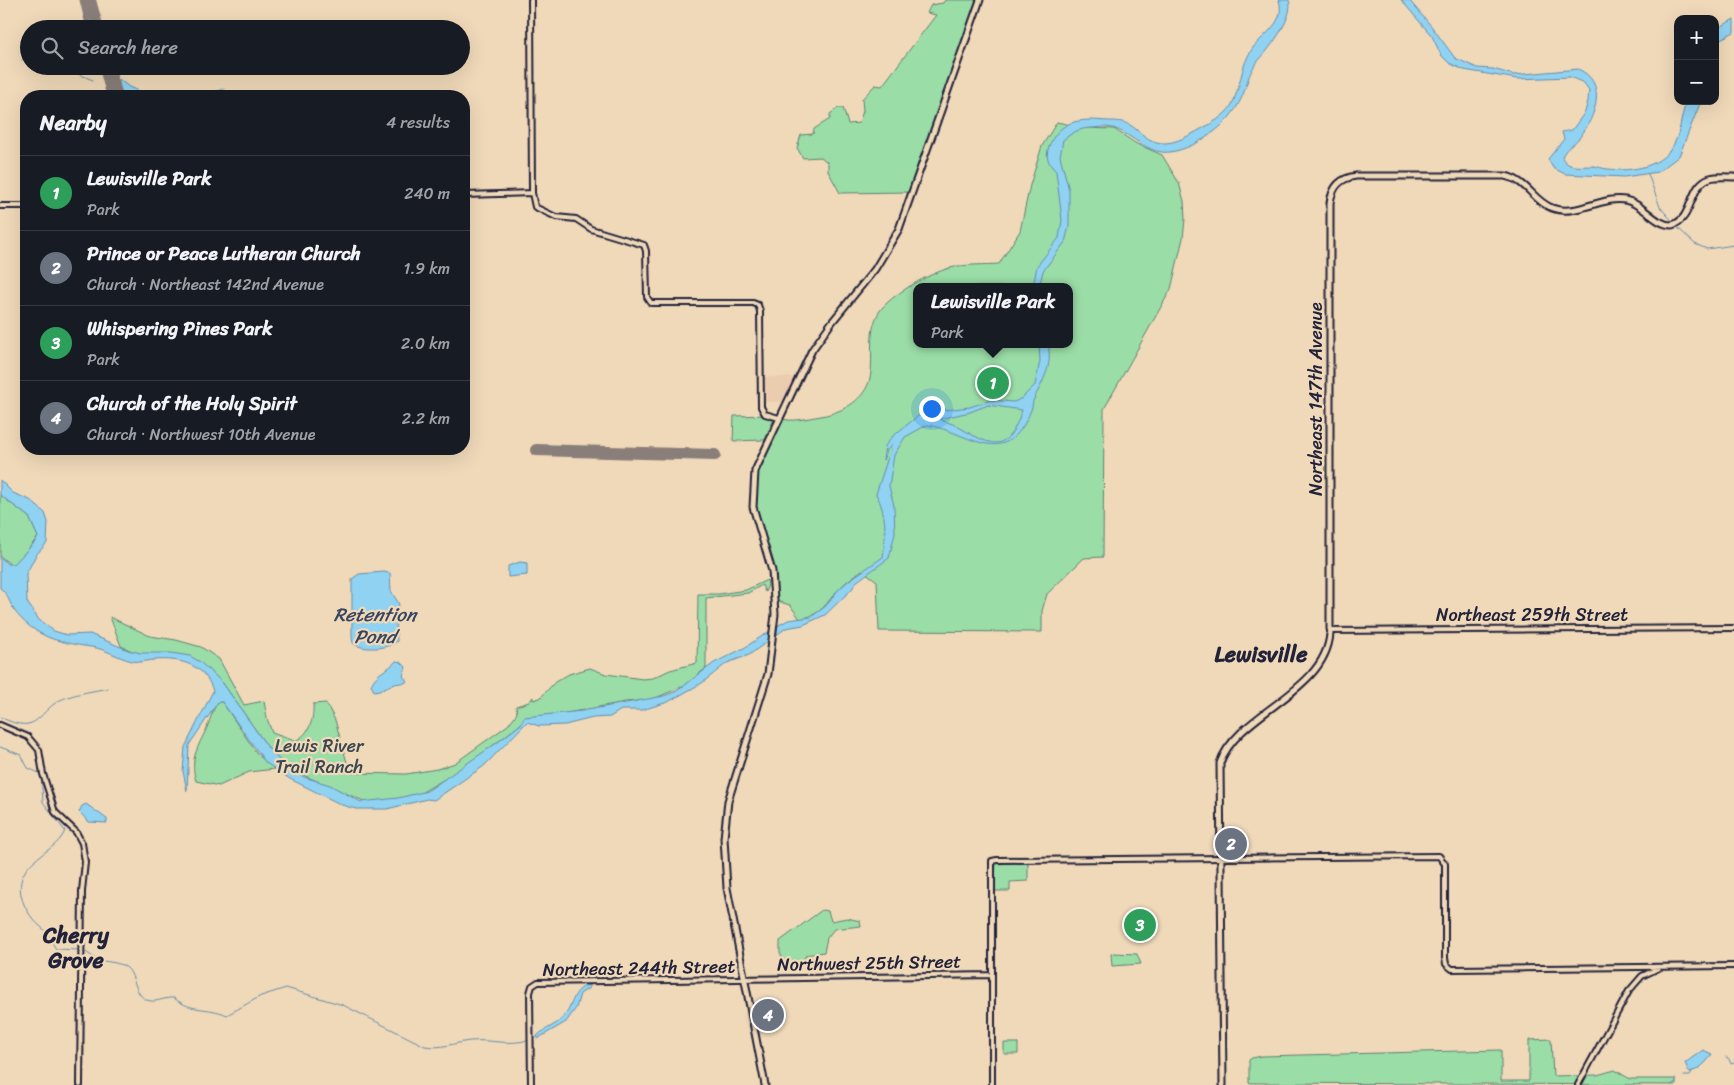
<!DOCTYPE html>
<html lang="en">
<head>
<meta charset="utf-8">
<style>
	body { margin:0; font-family:Sriracha,sans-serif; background:#20242c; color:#f1f3f6 }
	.controls { position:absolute; right:15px; top:15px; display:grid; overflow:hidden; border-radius:10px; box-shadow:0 5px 20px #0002 }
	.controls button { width:45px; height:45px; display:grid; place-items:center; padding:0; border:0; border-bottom:1px solid #363941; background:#171b24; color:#f1f3f6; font:25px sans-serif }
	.you { position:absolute; left:931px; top:408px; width:18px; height:18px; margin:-12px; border:4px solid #fff; border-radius:50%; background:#1a73e8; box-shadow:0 0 0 8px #1a73e833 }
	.badge { display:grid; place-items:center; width:32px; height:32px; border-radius:50%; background:#1a73e8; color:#fff; font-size:16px; font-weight:700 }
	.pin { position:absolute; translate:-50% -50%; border:2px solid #fff; box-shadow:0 1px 5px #0006 }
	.popup { position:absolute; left:913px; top:283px; width:160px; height:65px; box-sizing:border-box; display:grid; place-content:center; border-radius:10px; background:#171b24; filter:drop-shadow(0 1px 4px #0005); font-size:16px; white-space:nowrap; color:#9ea1a6 }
	.popup b { font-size:19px; color:#f1f3f6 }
	.popup::after { content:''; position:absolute; left:50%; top:100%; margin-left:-10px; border:10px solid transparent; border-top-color:#171b24 }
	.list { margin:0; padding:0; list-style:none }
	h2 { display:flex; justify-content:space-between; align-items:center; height:65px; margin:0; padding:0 20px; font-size:21px }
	h2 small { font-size:16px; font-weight:400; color:#9ea1a6 }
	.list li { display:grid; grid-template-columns:32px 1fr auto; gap:15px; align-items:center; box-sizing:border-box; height:75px; padding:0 20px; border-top:1px solid #363941 }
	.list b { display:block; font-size:19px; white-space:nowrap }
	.list p { margin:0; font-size:16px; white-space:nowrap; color:#9ea1a6 }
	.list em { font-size:16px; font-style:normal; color:#9ea1a6 }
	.icon { flex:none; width:28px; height:28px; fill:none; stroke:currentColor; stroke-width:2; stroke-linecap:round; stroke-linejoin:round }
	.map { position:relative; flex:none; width:1734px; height:1085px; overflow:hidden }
	.search { position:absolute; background:#171b24; box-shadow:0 5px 20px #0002; left:20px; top:20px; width:450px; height:55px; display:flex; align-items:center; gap:12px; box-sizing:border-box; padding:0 18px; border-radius:28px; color:#9ea1a6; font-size:19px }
	.panel { position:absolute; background:#171b24; box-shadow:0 5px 20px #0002; left:20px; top:90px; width:450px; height:365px; border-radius:20px }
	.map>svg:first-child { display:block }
	.built { fill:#ebccaf }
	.green { fill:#9adda7; stroke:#5e8071; fill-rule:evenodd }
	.water { fill:#90d2f2; stroke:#648ca9; fill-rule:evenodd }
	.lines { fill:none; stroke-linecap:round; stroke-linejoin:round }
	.stream { stroke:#648ca9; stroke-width:1 }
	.river { stroke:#90d2f2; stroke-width:3 }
	.taxiway { stroke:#897e7a; stroke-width:5 }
	.runway { stroke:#897e7a; stroke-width:12 }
	.minor-casing { stroke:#22223b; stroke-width:8 }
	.major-casing { stroke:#22223b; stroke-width:9 }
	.minor { stroke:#f0d9b9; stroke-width:4 }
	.major { stroke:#f0d9b9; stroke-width:5 }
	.labels { text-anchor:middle; stroke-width:4.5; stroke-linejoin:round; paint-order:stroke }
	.street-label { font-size:18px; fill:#22223b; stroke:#f0d9b9 }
	.park-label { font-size:18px; fill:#3a4751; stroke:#f0d9b9 }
	.water-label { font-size:19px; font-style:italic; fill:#384560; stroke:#f0d9b9 }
	.district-label { font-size:22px; font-weight:bold; fill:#22223b; stroke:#f0d9b9 }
</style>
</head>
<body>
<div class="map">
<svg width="1734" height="1085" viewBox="0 0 1734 1085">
	<rect width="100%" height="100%" fill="#f0d9b9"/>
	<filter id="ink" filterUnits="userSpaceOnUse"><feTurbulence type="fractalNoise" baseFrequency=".02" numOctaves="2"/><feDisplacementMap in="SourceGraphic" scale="10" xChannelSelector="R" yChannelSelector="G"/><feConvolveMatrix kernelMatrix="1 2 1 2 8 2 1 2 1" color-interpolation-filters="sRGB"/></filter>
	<g filter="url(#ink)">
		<path class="built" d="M81 0H93L101 29H87Z
			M99 66H111L120 96H107Z
			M762 377H794L783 402H763Z"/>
		<path class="green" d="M945 0H977L910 192 840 193 828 171V163L821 157 803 158 797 148 801 135 813 134 814 129 830 119V114L838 108H843L848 124 859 123 863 111 862 99 875 85 882 86 936 15 927 13 931 5 943 3Z
			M1057 122 1085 128 1114 129 1135 143 1162 155 1179 183 1184 201 1185 219 1183 238 1171 289 1104 409 1103 557 1084 558 1047 594 1042 611V632L879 631 877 581 862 570C854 576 844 583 837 591 824 606 822 614 800 619L790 605 776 601C772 568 746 508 754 479 760 459 771 438 779 418 792 423 807 418 821 416 844 412 869 398 871 372 873 351 868 331 879 312 890 295 930 273 950 268 965 264 985 265 999 264L1020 231 1030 185 1042 146ZM917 287H1069V344H917Z
			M766 415 772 418 773 421 765 440 733 441 734 416Z
			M0 495 29 517 38 537 19 560 11 565 0 556Z
			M767 580 768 585 765 592 762 585 748 593 706 598V668L686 685 651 700 625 702 551 716 524 718 521 724 465 767 419 794 392 800 366 802 289 769 271 752 222 682 188 660 141 655 121 646 110 617 150 636 176 640 201 647 219 659 244 705 264 701 267 718 272 733 295 741C310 734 314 719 313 704L326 703 335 720 350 773 406 774 437 769 455 763 508 725 517 713 516 706 529 702 533 697V700L540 698 555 682 569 674 590 668 606 674 643 679 653 678 670 670 697 663 698 594H719L746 590Z
			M218 702H222L258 755 275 769 249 772 219 786 196 781C190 761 196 750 205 732 210 722 211 712 218 702Z
			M1028 862V881L1010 882V891H994L996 864Z
			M822 910 828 911 831 921 847 918 860 921 861 926 834 929 827 938 824 952 806 955 799 969 787 968 780 953V941Z
			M1127 918H1156V930H1125Z
			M1114 953 1137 954 1141 964 1112 966 1111 954Z
			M1551 1039 1553 1076 1597 1075 1615 1070 1630 1079H1676V1085L1249 1083V1060L1252 1058 1262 1056 1501 1050V1081H1529V1040Z
			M1004 1043H1018V1054H1004Z"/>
		<path class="water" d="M1279 0H1289C1295 16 1270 48 1260 59 1250 69 1248 80 1244 92 1238 108 1228 121 1215 131 1202 141 1186 150 1170 152 1150 155 1133 136 1116 129 1109 126 1100 127 1093 128 1080 128 1073 132 1063 140L1060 156 1069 190V226L1065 242 1043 271 1039 287H1033L1037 266 1059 238 1062 220 1056 171C1047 163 1045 155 1050 144 1062 118 1083 119 1108 121 1115 121 1124 121 1130 125 1141 132 1148 142 1162 143 1175 144 1190 135 1201 129 1211 124 1225 116 1231 106 1241 88 1240 67 1252 49 1264 33 1286 23 1279 0Z
			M1401 0H1409L1432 27 1455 58 1477 68 1493 69 1514 75 1578 69C1608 82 1596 116 1580 137 1574 145 1566 147 1562 157 1567 169 1581 166 1593 166 1598 166 1603 169 1608 169 1633 172 1663 167 1675 142 1681 129 1681 114 1687 101H1701L1679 156 1658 172 1624 177 1565 174 1553 168 1548 159 1564 139 1562 132 1572 130 1585 112 1588 101 1589 90 1584 83 1570 77 1517 79 1464 70 1449 63 1441 55 1432 36Z
			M1734 19V32L1715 42V30Z
			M119 79 129 87 152 96H124L119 91Z
			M1039 344H1048C1053 366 1043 380 1034 399 1032 402 1033 406 1031 410 1006 473 970 432 927 425L905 437 894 455 889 486 894 506 895 533 889 558 856 582 852 589 825 615 803 625 786 628 749 655 727 663 702 683 668 702 642 710H621L610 717 593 718 565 725 539 726 527 722 484 766 434 800 427 799 387 809H356L342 805 290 779 266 763 222 702H218L189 745 187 791 183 771 185 747 213 691C205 664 180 658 154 660 149 660 144 662 139 662 122 661 108 649 91 647 77 645 64 643 50 638 37 633 22 622 14 610 9 602 8 594 0 588V556L7 564H14L35 542 38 537 29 517 0 495V480L13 493 30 500 45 513 48 522 47 543 36 555 26 574 27 602 39 620 54 631 67 635 90 634 128 650 141 653H171L190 656 200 662 222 682 271 752 289 769 304 777 330 785 361 802 398 798 427 791 498 742 521 724 524 717 582 711 664 696 677 691 714 663 744 648 779 625 788 620 811 617 826 606 838 590 848 581 883 557C886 535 887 514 876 494L892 445 887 450 883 460 885 446 893 436 918 416 928 412 970 407 991 400 1014 402 1022 398 1035 385 1040 361ZM988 405 1022 410C1007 456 991 446 957 426 952 423 944 422 939 419L970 412Z
			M520 562 527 563V575L508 577V566Z
			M384 572 390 573 391 591 399 604 396 617 397 641C389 649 361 651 353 643L352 638V579L359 574Z
			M396 661 401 662 406 667 403 676 407 681 405 683C392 682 385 690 374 691L371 685C378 670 387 672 396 661Z
			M86 804 107 819V823L89 822 79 812 82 806Z
			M589 985V988L580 994 576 1008 566 1022 537 1039V1036C545 1028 558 1025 565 1015 574 1004 572 989 589 985Z
			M1703 1050 1712 1054C1707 1062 1699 1071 1689 1072L1685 1063Z"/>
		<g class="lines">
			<path class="stream" d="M22 60H29
				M76 73 93 80
				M199 96 224 89
				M1648 174 1660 207 1674 223
				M1676 226 1695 244 1707 249 1734 245
				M0 717C42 738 36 709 65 698 78 693 94 691 108 688
				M0 747 21 755 28 768 41 774 43 802 65 831C58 846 46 850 34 861 14 878 18 900 33 919 37 924 43 928 47 933 51 937 52 944 56 949L80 950
				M84 951C88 953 92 957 97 959 106 963 118 961 127 968 136 976 134 999 151 1001 158 1002 166 997 174 998 193 1013 207 1006 227 1015L261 996 286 988 343 1005 425 1046C442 1049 453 1043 470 1041 490 1039 509 1046 528 1040
				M1726 1057 1729 1059 1731 1064 1734 1063
				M1684 1076H1690L1692 1071
				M1671 1085 1677 1081"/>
			<path class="river" d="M889 457 894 444"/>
			<path class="taxiway" d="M82 0 89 29
				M101 66 109 96
				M104 66 110 73
				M113 83 114 96"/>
			<path class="runway" d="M90 0 98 29
				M108 66 117 96
				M536 450 715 455"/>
			<defs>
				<path id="minor" d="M531 0 532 193 535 207 556 217 576 219 591 229 644 245 646 251 647 297 651 303H753L758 305 760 311 761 407 765 414 779 418
					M464 195 532 193
					M0 206H26
					M1330 631 1734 628
					M0 725 28 737 39 750 43 774 55 812 76 832 82 843 85 862 82 891 80 1085
					M531 1085 530 993 532 986 538 982 992 975
					M992 1085V861L997 860 1439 856 1445 864V958L1446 964 1452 969 1734 966
					M1578 1085 1629 991 1642 976 1659 968"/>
				<path id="major" d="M1330 629V203C1332 187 1340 178 1356 176H1505C1527 180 1533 201 1552 208 1576 217 1601 196 1625 200 1643 203 1654 225 1672 225 1694 219 1688 185 1710 178 1718 176 1726 177 1734 177
					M765 1085 727 888 724 838 728 801 768 674 775 614 772 571 753 507 755 471 812 350 832 322 875 269 899 229 980 0
					M1223 1085 1220 763C1237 713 1325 693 1330 634"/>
			</defs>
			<use href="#minor" class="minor-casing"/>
			<use href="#major" class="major-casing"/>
			<use href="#minor" class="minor"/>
			<use href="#major" class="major"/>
		</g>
	</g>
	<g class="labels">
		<g class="street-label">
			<text transform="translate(1316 399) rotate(-90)" y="6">Northeast 147th Avenue</text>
			<text x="1532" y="621">Northeast 259th Street</text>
			<text transform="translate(869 963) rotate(-1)" y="6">Northwest 25th Street</text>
			<text transform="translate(639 968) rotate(-1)" y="6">Northeast 244th Street</text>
		</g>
		<g class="park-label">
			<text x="319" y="752">Lewis River<tspan x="319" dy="21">Trail Ranch</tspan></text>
		</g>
		<g class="water-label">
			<text x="375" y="621">Retention<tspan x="375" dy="22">Pond</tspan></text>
		</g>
		<g class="district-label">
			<text x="1261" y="662">Lewisville</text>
			<text x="76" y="943">Cherry<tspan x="76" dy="25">Grove</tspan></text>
		</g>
	</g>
</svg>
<div class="controls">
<button>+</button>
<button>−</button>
</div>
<div class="you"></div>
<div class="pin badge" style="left:993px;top:383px;background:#2e9e5b">1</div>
<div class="popup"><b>Lewisville Park</b>Park</div>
<div class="pin badge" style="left:1231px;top:844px;background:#6b7280">2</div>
<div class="pin badge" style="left:1140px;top:925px;background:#2e9e5b">3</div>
<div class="pin badge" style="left:768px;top:1015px;background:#6b7280">4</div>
<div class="search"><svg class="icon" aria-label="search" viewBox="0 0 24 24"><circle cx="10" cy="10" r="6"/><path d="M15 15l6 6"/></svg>Search here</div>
<section class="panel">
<h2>Nearby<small>4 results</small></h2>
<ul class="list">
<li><span class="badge" style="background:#2e9e5b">1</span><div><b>Lewisville Park</b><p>Park</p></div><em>240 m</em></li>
<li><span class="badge" style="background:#6b7280">2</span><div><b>Prince or Peace Lutheran Church</b><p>Church · Northeast 142nd Avenue</p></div><em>1.9 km</em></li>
<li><span class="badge" style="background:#2e9e5b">3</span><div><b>Whispering Pines Park</b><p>Park</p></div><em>2.0 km</em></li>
<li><span class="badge" style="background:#6b7280">4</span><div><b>Church of the Holy Spirit</b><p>Church · Northwest 10th Avenue</p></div><em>2.2 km</em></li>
</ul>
</section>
</div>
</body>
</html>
